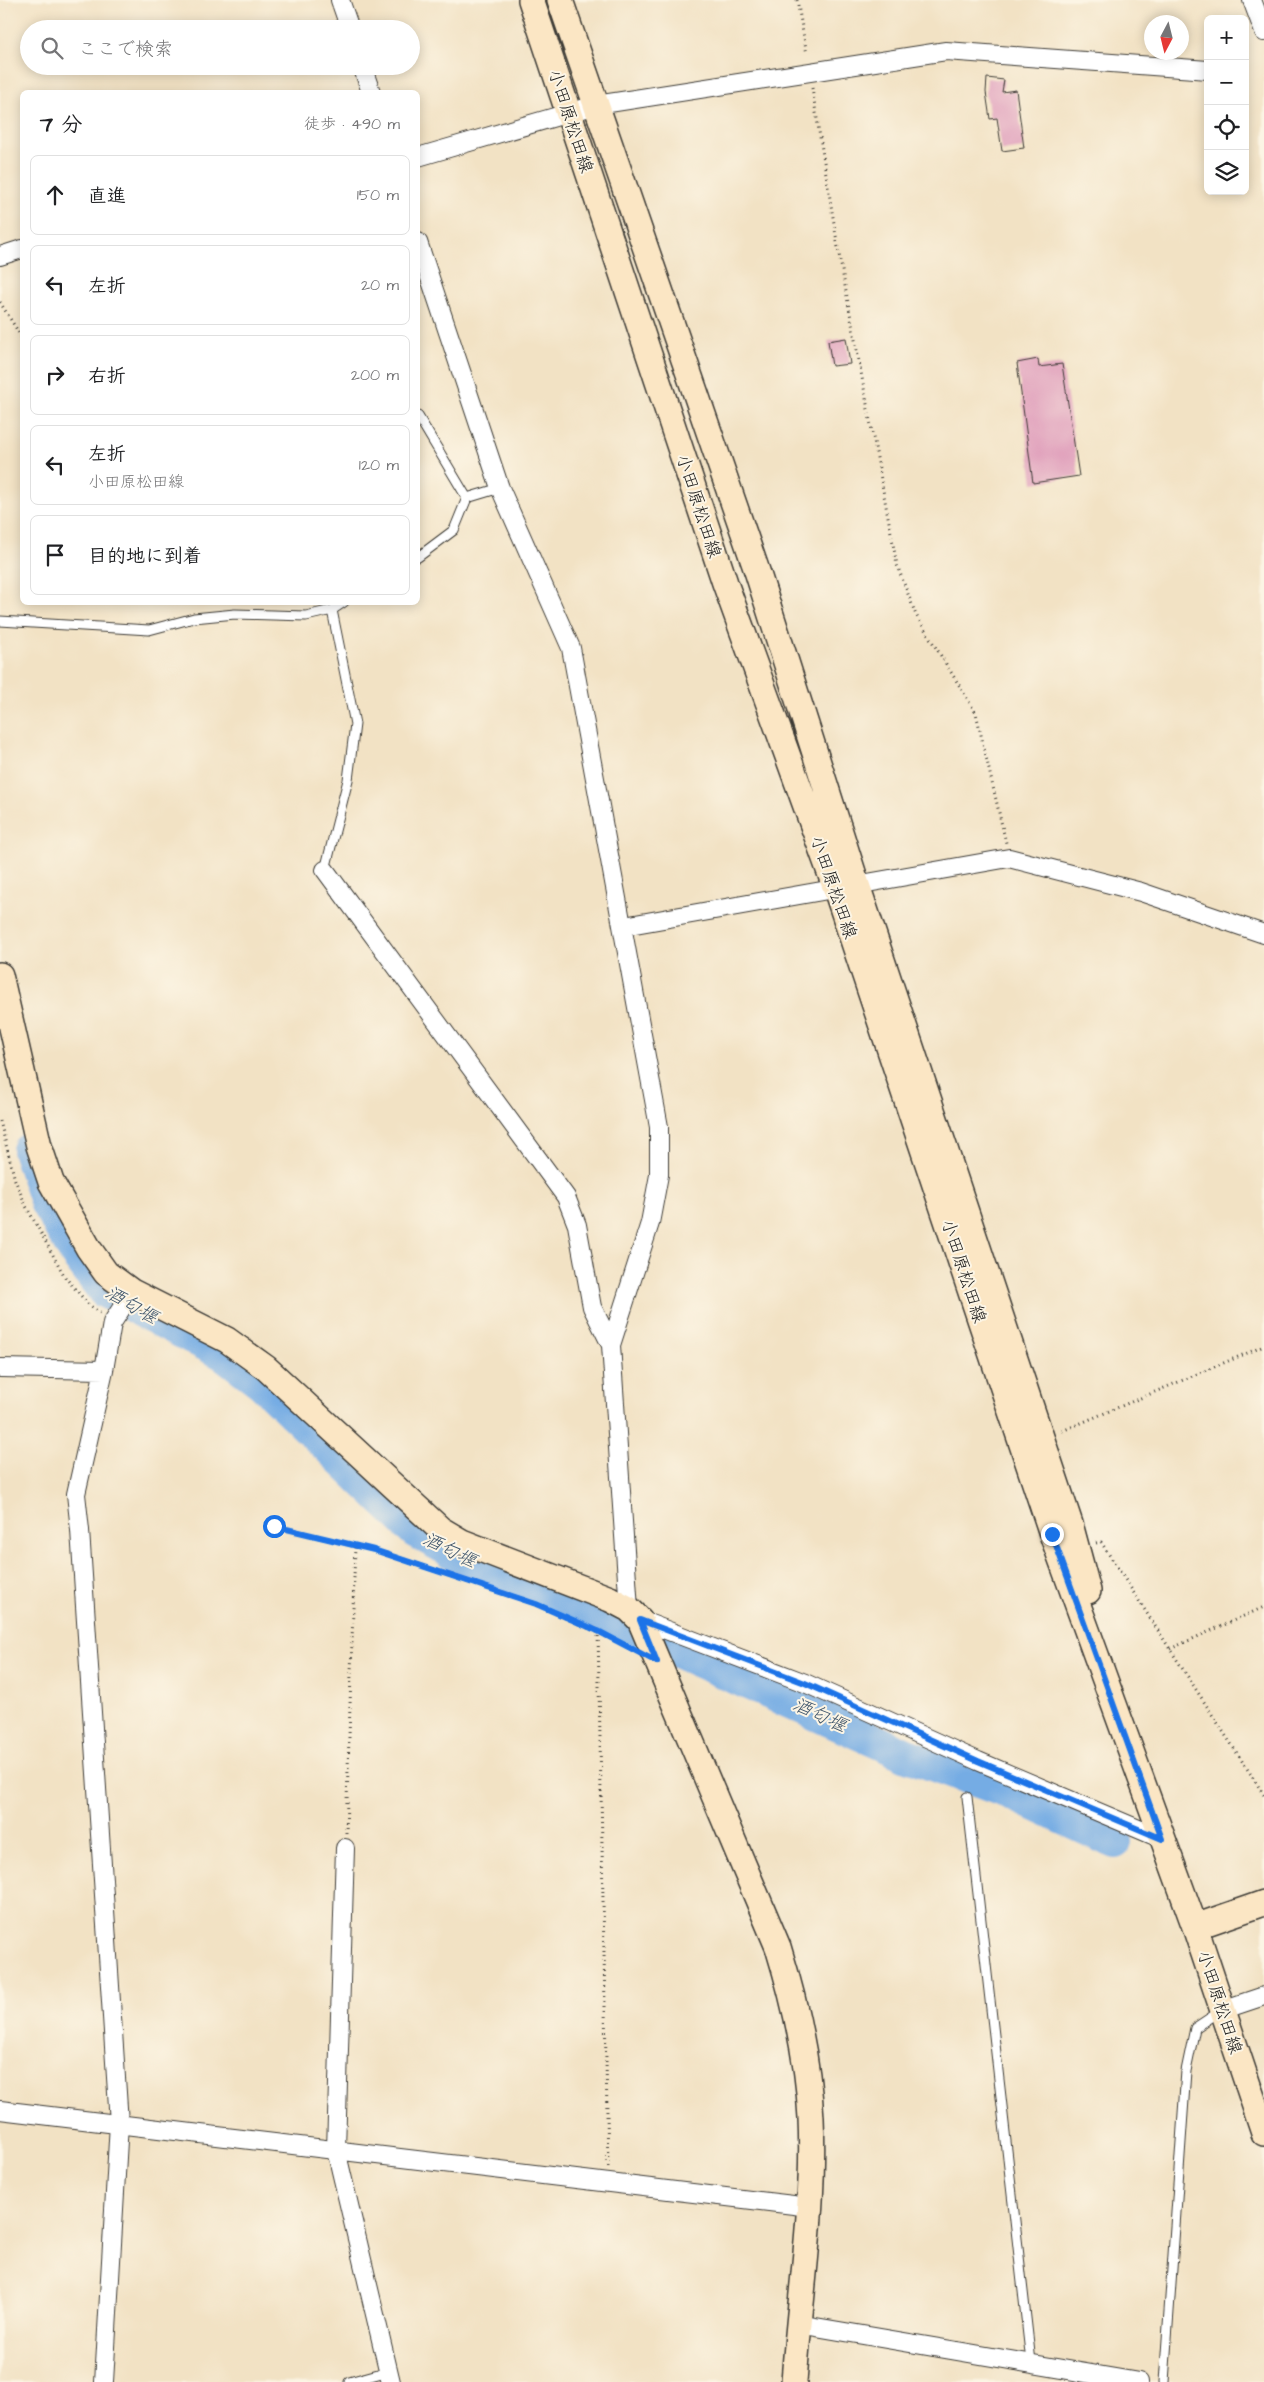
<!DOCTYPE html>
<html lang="ja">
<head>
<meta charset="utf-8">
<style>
	body { margin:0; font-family:"Architects Daughter","Klee One",sans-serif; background:#f2f2f2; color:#202124 }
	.controls { position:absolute; right:15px; top:15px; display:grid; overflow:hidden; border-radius:8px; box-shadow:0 2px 12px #0003 }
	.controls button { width:45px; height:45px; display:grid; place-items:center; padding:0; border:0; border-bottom:1px solid #e0e0e0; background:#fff; color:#202124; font:25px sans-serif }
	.compass { position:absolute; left:1144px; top:15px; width:45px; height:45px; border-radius:50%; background:#fff; box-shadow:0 2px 12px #0003; rotate:187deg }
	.stop { position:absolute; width:15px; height:15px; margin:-11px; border:4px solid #1a73e8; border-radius:50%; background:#fff }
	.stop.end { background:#1a73e8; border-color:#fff; box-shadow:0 1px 5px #0008 }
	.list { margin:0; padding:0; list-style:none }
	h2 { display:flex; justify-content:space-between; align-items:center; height:65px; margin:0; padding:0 20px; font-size:21px }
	h2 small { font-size:16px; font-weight:400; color:#757577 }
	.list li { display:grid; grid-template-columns:32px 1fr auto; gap:15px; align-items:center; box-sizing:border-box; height:80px; margin:0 10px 10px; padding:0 10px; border:1px solid #e0e0e0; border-radius:8px }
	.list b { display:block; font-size:19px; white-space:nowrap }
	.list p { margin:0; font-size:16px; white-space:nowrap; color:#757577 }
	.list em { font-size:16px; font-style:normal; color:#757577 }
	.icon { flex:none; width:28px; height:28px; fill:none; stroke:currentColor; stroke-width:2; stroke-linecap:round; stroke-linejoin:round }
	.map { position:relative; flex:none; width:1264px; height:2382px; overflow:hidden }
	.search { position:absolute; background:#fff; box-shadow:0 2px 12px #0003; left:20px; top:20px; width:400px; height:55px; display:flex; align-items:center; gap:12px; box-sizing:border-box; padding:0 18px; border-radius:28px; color:#757577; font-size:19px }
	.panel { position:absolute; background:#fff; box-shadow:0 2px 12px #0003; left:20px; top:90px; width:400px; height:515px; border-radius:8px }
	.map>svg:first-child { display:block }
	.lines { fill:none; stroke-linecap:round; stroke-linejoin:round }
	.river { stroke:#75ace4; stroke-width:34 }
	.building { fill:#df9cba }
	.lane-casing { stroke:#3c3a35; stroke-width:11 }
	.street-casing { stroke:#3c3a35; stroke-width:20 }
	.secondary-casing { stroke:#3c3a35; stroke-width:28 }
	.path { stroke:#3c3a35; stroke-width:3; stroke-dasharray:1 4; stroke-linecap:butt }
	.lane { stroke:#fff; stroke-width:9 }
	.street { stroke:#fff; stroke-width:18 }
	.secondary { stroke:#fbe6c4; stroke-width:25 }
	.route { stroke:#1a73e8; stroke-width:6 }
	.labels { text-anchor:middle; stroke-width:4; stroke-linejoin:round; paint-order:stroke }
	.street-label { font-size:18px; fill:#1c1c1c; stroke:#fcf5e5 }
	.water-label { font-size:19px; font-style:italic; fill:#40566c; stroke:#fcf5e5 }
</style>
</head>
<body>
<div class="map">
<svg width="1264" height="2382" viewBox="0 0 1264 2382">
	<rect width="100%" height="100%" fill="#fcf5e5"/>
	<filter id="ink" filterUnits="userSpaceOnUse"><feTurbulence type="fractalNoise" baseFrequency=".02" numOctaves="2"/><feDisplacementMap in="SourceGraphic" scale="10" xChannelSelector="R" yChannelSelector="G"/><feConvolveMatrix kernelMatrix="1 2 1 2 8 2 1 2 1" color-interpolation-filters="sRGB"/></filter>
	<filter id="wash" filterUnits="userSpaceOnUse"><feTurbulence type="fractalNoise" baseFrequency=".0096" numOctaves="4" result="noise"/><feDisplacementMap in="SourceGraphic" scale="20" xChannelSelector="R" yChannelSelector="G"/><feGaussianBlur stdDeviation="1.12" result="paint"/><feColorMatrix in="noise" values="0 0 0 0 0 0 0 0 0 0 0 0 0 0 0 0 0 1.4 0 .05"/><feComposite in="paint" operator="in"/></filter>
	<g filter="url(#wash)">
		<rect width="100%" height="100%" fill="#f2e2c4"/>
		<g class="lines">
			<path class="river" d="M29 1150 47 1204 76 1254 104 1291 224 1354 262 1383 415 1531 457 1554 602 1614 677 1651 907 1755 1011 1793 1115 1842"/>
		</g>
		<g id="blocks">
			<path class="building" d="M987 78 1004 80 1002 92 1016 90 1024 148 1002 151 997 118 990 119 986 92Z
				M846 338 850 364 832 366 828 341Z
				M1038 359 1039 367 1062 364 1079 476 1033 483 1017 363Z"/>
		</g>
	</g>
	<g filter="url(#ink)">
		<use href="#blocks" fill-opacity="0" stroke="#3c3a35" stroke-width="1"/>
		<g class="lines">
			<defs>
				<path id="lane" d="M418 416 467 498
					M418 557 454 530 467 498 500 488
					M0 621 149 630 194 618 235 614 306 616 332 610 344 602
					M325 870 348 780 355 724 332 610
					M967 1797 1031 2362
					M349 2382 389 2371
					M1164 2382 1186 2071 1195 2028 1222 2010"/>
				<path id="street" d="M340 0 350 29
					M1252 0 1264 32
					M362 66 371 92
					M418 157 596 105 946 51 1208 70
					M418 242 500 488 571 648 659 1127V1175L650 1223 611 1345 629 1609
					M0 256 22 249
					M325 870 566 1197 577 1225 592 1307 611 1345
					M624 926 1009 858 1141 892 1264 934
					M0 1368 104 1370
					M640 1620 805 1683 978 1761 1162 1839
					M345 1848 336 2150 391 2382
					M1222 2010 1264 1996
					M0 2110 810 2207
					M798 2324 1139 2382
					M104 2382 119 2123 80 1530 76 1494 104 1370 112 1323 132 1292"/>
				<path id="secondary" d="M531 0 725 583 836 889 1052 1534 1195 1927 1264 2133
					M560 0 758 574 857 885 1070 1524 1088 1591
					M0 975 39 1146 51 1182 89 1249 106 1273 132 1292 227 1340 266 1368 440 1529 462 1542 610 1599 629 1609 640 1620 778 1947C795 2002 808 2060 811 2118 815 2206 800 2294 794 2382
					M1195 1927 1264 1903"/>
			</defs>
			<use href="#lane" class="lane-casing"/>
			<use href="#street" class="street-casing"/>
			<use href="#secondary" class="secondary-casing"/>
			<path class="path" d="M797 0 807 54
				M812 88 839 254 897 565 916 615 976 713 1006 843
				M0 302 22 338
				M0 1121 15 1180 26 1206 65 1277 89 1305 100 1313
				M1062 1431 1264 1346
				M274 1526 374 1550 536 1604 626 1645
				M1096 1543 1101 1542 1264 1795
				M598 1631 608 2167
				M1170 1649 1264 1607
				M346 1833 355 1546"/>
			<use href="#lane" class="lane"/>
			<use href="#street" class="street"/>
			<use href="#secondary" class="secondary"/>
		</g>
	</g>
	<g class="lines" filter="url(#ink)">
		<path class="route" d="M274 1526 374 1550 536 1604 598 1631 657 1662 640 1620 805 1683 978 1761 1162 1839 1052 1534"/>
	</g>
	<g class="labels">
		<g class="street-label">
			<text transform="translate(571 121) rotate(72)" y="6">小田原松田線</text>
			<text transform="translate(699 506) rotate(72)" y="6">小田原松田線</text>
			<text transform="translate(834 887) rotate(71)" y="6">小田原松田線</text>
			<text transform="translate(964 1271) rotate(72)" y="6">小田原松田線</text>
			<text transform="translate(1220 2002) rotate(72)" y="6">小田原松田線</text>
		</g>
		<g class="water-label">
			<text transform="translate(132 1304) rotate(30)" y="7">酒匂堰</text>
			<text transform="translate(450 1549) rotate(26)" y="7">酒匂堰</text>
			<text transform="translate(820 1714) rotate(25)" y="7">酒匂堰</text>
		</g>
	</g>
</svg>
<div class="controls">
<button>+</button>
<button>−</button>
<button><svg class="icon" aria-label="locate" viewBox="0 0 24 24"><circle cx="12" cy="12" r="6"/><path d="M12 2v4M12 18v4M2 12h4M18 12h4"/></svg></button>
<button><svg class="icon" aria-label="layers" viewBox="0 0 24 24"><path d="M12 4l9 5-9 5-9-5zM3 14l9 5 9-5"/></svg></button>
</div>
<svg class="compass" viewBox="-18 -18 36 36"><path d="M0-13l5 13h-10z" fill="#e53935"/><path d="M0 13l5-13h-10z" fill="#757577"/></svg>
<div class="stop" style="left:274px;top:1526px"></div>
<div class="stop end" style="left:1052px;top:1534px"></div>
<div class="search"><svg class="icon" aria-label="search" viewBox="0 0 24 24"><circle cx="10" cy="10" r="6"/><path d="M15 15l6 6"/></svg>ここで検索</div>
<section class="panel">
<h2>7 分<small>徒歩 · 490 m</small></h2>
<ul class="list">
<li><svg class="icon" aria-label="ahead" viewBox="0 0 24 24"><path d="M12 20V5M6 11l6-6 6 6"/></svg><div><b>直進</b></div><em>150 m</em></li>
<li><svg class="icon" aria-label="left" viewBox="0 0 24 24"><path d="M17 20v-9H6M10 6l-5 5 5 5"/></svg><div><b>左折</b></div><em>20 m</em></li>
<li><svg class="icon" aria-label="right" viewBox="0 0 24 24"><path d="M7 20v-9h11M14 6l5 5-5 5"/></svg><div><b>右折</b></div><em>200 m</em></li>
<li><svg class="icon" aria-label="left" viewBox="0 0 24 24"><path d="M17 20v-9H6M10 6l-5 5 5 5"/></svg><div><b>左折</b><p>小田原松田線</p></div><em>120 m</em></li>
<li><svg class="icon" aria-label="arrive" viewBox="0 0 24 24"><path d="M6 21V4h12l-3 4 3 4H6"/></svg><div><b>目的地に到着</b></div></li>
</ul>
</section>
</div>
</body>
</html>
